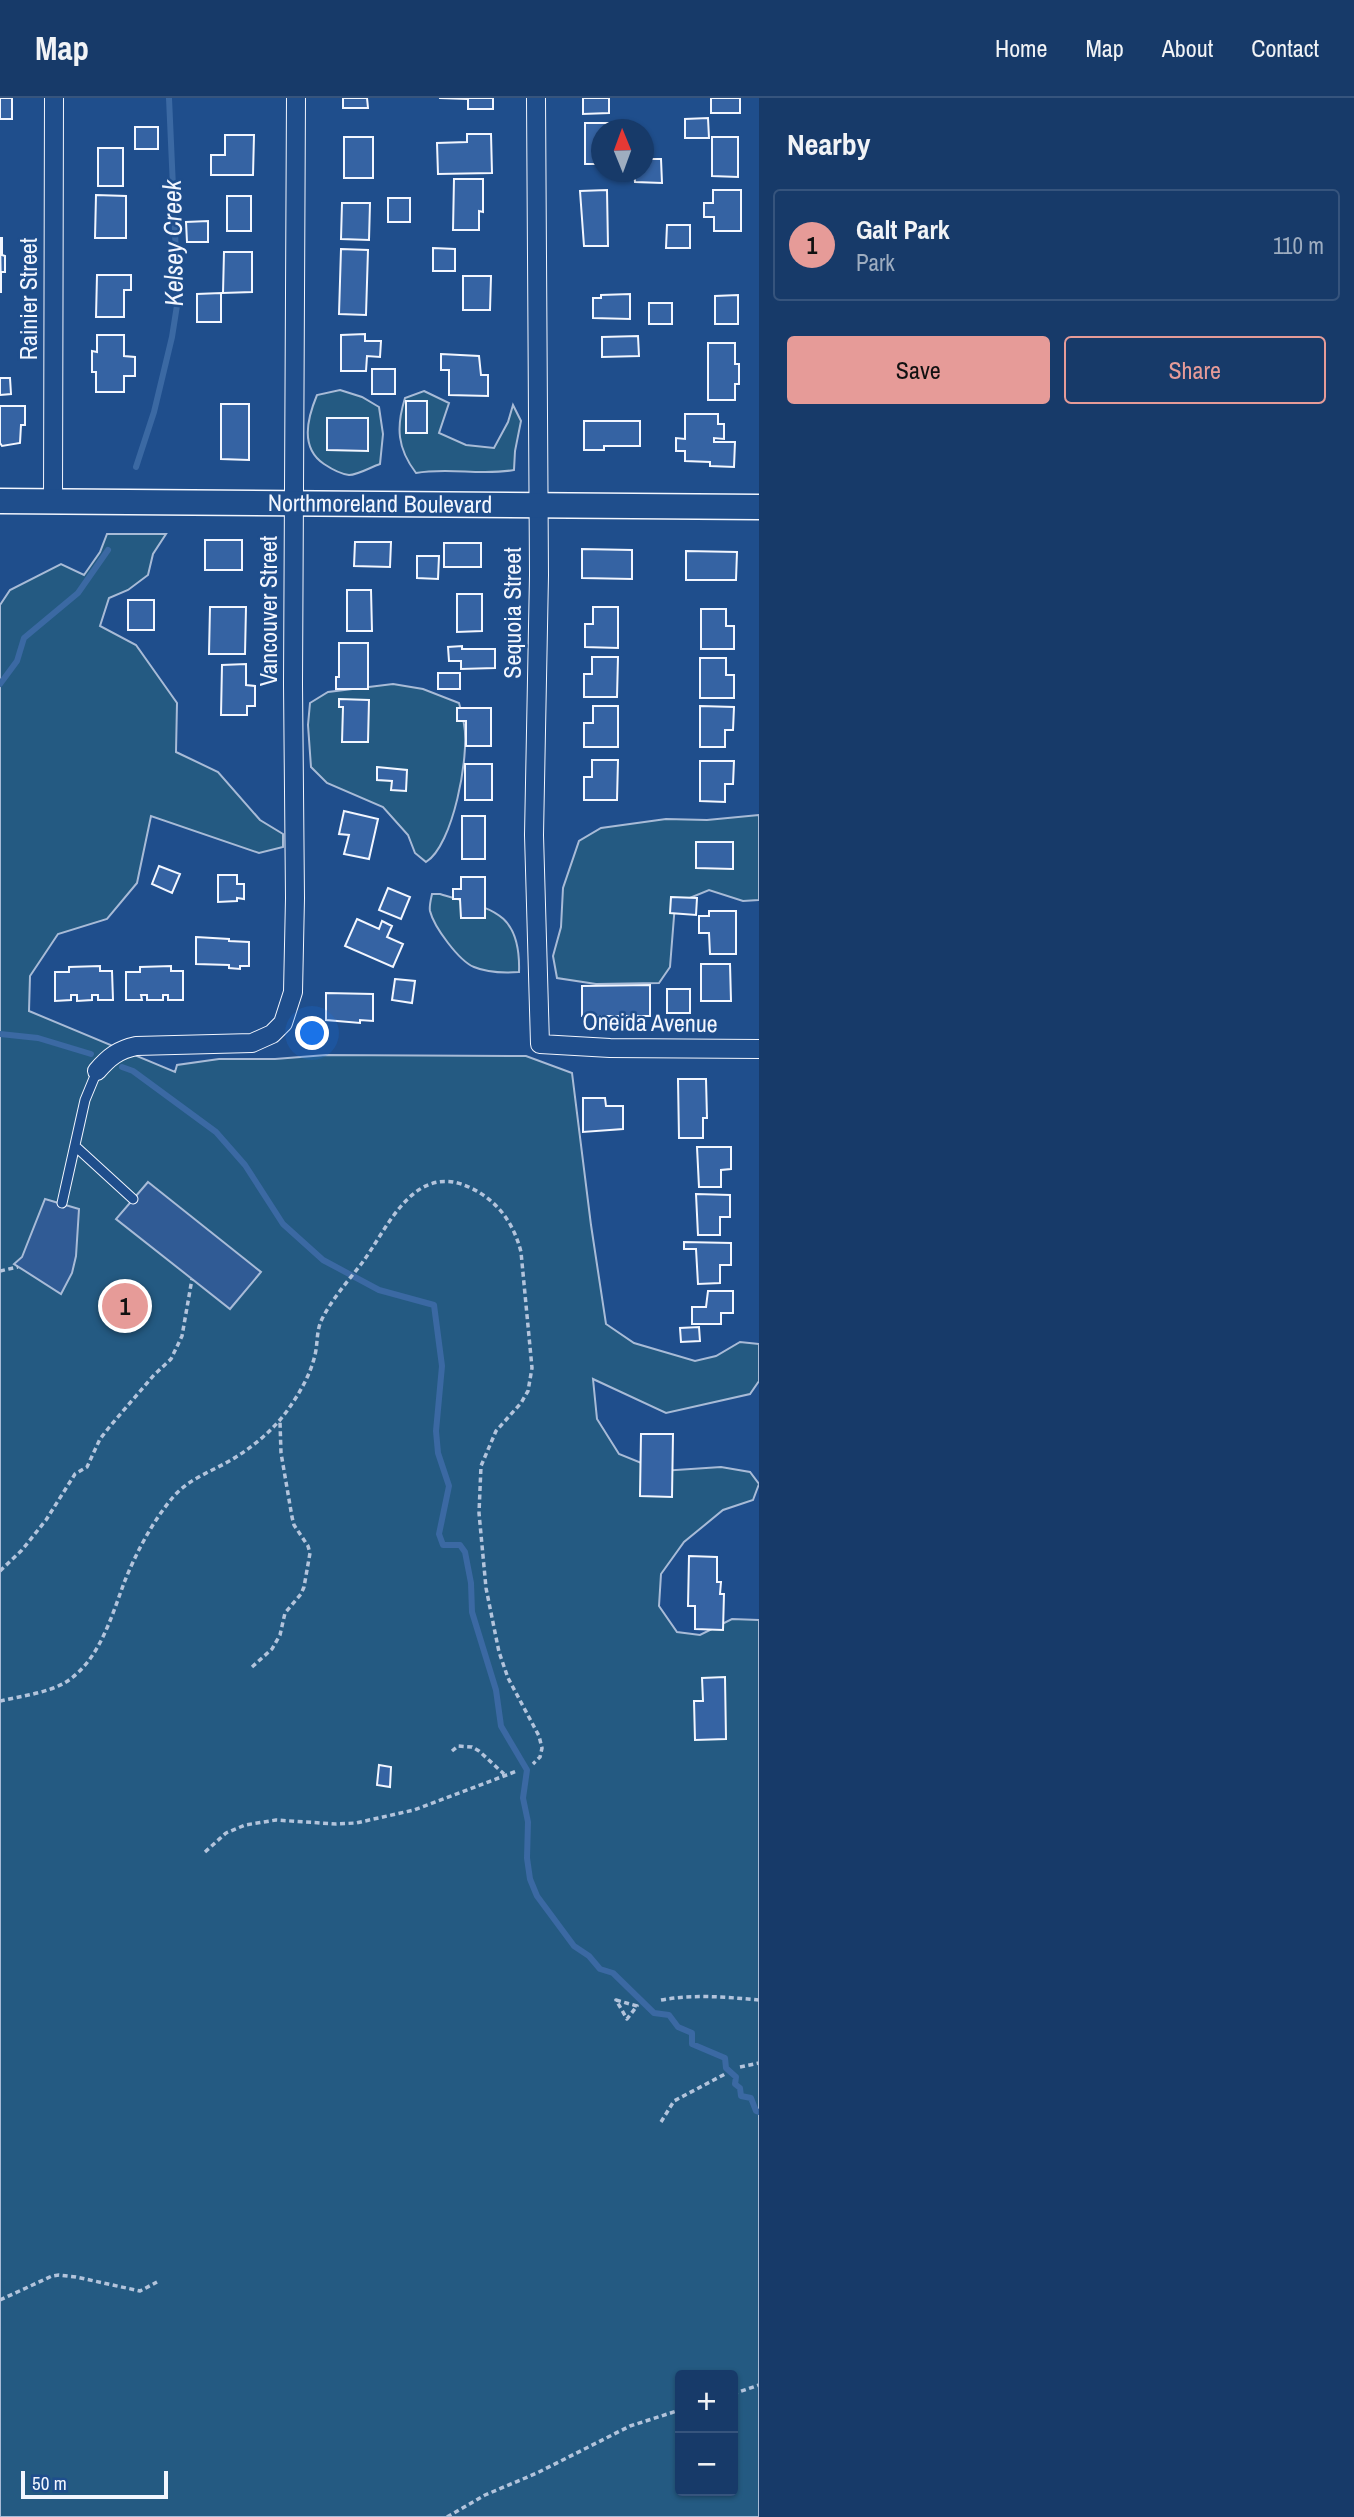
<!DOCTYPE html>
<html lang="en">
<head>
<meta charset="utf-8">
<style>
	body { margin:0; font-family:"Archivo Narrow",sans-serif; background:#20416f; color:#f1f3f6 }
	.controls { position:absolute; right:21px; bottom:21px; display:grid; overflow:hidden; border-radius:7px; box-shadow:0 2px 5px #0004 }
	.controls button { width:63px; height:63px; display:grid; place-items:center; padding:0; border:0; border-bottom:2px solid #36547d; background:#173a69; color:#f1f3f6; font:35px sans-serif }
	.compass { position:absolute; left:591px; top:21px; width:63px; height:63px; border-radius:50%; background:#173a69; box-shadow:0 2px 5px #0004; rotate:359deg }
	.scale { position:absolute; left:21px; bottom:18px; width:147px; box-sizing:border-box; padding-left:7px; border:4px solid #f2f6ff; border-top:0; font-size:19px; line-height:24px; white-space:nowrap; color:#f2f6ff; -webkit-text-stroke:5px #1f4e8c; paint-order:stroke }
	.you { position:absolute; left:313px; top:936px; width:24px; height:24px; margin:-18px; border:5px solid #fff; border-radius:50%; background:#1a73e8; box-shadow:0 0 0 10px #1a73e833 }
	.badge { display:grid; place-items:center; width:46px; height:46px; border-radius:50%; background:#e69b98; color:#111; font-size:23px; font-weight:700 }
	.pin { position:absolute; translate:-50% -50%; border:4px solid #fff; box-shadow:0 2px 7px #0006 }
	.list { margin:0; padding:0; list-style:none }
	h2 { display:flex; justify-content:space-between; align-items:center; height:91px; margin:0; padding:0 28px; font-size:30px }
	h2 small { font-size:23px; font-weight:400; color:#9eadc0 }
	.list li { display:grid; grid-template-columns:46px 1fr auto; gap:21px; align-items:center; box-sizing:border-box; height:112px; margin:0 14px 14px; padding:0 14px; border:2px solid #36547d; border-radius:7px }
	.list b { display:block; font-size:26px; white-space:nowrap }
	.list p { margin:0; font-size:23px; white-space:nowrap; color:#9eadc0 }
	.list em { font-size:23px; font-style:normal; color:#9eadc0 }
	.actions { display:flex; gap:14px; padding:21px 28px }
	.actions a { flex:1; padding:16px 0; border:2px solid #e69b98; border-radius:7px; text-align:center; font-size:24px; color:#e69b98 }
	.actions .main { background:#e69b98; color:#111 }
	.map { position:relative; flex:none; width:759px; height:2419px; overflow:hidden }
	header { display:flex; align-items:center; gap:42px; box-sizing:border-box; height:98px; padding:0 35px; background:#173a69; border-bottom:2px solid #36547d }
	header strong { font-size:33px }
	nav { display:flex; gap:38px; margin-inline-start:auto; font-size:24px }
	main { display:flex }
	aside { flex:1; background:#173a69 }
	.map>svg:first-child { display:block }
	.green { fill:#245a82; stroke:#a8bbd7; stroke-width:2; fill-rule:evenodd }
	.parking { fill:#305b95; stroke:#a8bbd7; stroke-width:2 }
	.lines { fill:none; stroke-linecap:round; stroke-linejoin:round }
	.stream { stroke:#3b69a3; stroke-width:6 }
	.building { fill:#3563a3; stroke:#f2f6ff; stroke-width:2 }
	.lane-casing { stroke:#f2f6ff; stroke-width:11 }
	.street-casing { stroke:#f2f6ff; stroke-width:20 }
	.secondary-casing { stroke:#f2f6ff; stroke-width:27 }
	.path { stroke:#b3c4dc; stroke-width:3.5; stroke-dasharray:5 3.5; stroke-linecap:butt }
	.lane { stroke:#1f4e8c; stroke-width:9 }
	.street { stroke:#1f4e8c; stroke-width:18 }
	.secondary { stroke:#1f4e8c; stroke-width:24 }
	.labels { text-anchor:middle; stroke-width:5; stroke-linejoin:round; paint-order:stroke }
	.street-label { font-size:24px; fill:#f2f6ff; stroke:#1f4e8c }
	.water-label { font-size:26px; font-style:italic; fill:#f2f6ff; stroke:#1f4e8c }
</style>
</head>
<body>
<header>
<strong>Map</strong>
<nav><a>Home</a><a>Map</a><a>About</a><a>Contact</a></nav>
</header>
<main>
<div class="map">
<svg width="759" height="2419" viewBox="0 0 759 2419">
	<rect width="100%" height="100%" fill="#1f4e8c"/>
	<path class="green" d="M340 292 362 299 379 309 383 336 380 366C371 369 358 377 349 377 341 376 330 370 324 366 300 350 307 321 317 297Z
		M424 293 449 305 439 335 466 347 494 350 508 324 513 307 521 323 515 353 514 372C481 378 449 369 416 375 397 350 396 329 405 300Z
		M107 436H166L153 456 148 477 128 492 109 500 100 528 136 547 177 605 176 654 218 674 260 722 283 736V749L259 755 151 718 137 785 107 821 58 836 30 878 29 913 175 974 177 967 219 961H275L326 957 526 958 572 975 591 1127 606 1226 634 1245 695 1263 716 1258 740 1244 759 1246V1283L750 1296 666 1315 593 1281 597 1321 619 1356 661 1373 721 1369 750 1374 759 1386 753 1402 723 1412 684 1444 661 1476 659 1508 677 1534 700 1537 732 1521 759 1522V2419H0V507L10 492 61 466 84 477 100 454ZM680 2277H733V2393H680Z
		M393 586 423 591 459 605C461 612 463 619 464 626 470 657 453 748 426 764L415 755 408 737 383 709 327 685 311 669 308 627 310 605 328 594Z
		M759 717V802L743 803 709 792 675 806 670 869 659 885 596 886 557 880 553 858 561 829 563 790 579 743 601 730 666 721 707 722Z
		M432 796H440C490 811 521 812 519 874 504 875 488 875 474 869 459 863 434 829 430 813 429 808 431 801 432 796Z"/>
	<path class="parking" d="M148 1084 261 1174 230 1211 116 1121Z
		M45 1101 79 1111 76 1158 72 1175 61 1196 14 1166 22 1159Z"/>
	<g class="lines">
		<path class="stream" d="M136 369 154 314 172 239 178 201 169 0
			M0 586 17 563 24 540 78 495 108 452
			M0 936 38 940 91 956
			M122 969 133 973 216 1034 245 1067 283 1126 323 1162 379 1192 434 1207 442 1268 436 1333 438 1355 449 1388 439 1436 443 1447H460L465 1454 471 1485 472 1514 496 1592 501 1628 527 1672 523 1700 528 1724 527 1760 530 1781 537 1798 574 1848 589 1858 600 1871 613 1875 654 1915 669 1917 678 1929 692 1935V1946L725 1960 726 1970 736 1979 735 1986 740 1990 741 1998 751 2000 756 2013 759 2014"/>
	</g>
	<path class="building" d="M0 0H12V21H0Z
		M343 0H367L368 10H343Z
		M439 0H493V11H468V1Z
		M583 0H609V15L583 16Z
		M711 0H740V15H711Z
		M708 20 709 40H685V21Z
		M585 25H610V32H601V66H585Z
		M135 29H158V51H135Z
		M467 36H491L492 75 438 76 437 45 467 44Z
		M225 37H254L253 77H211V57H225Z
		M344 39H373V80H344Z
		M712 39H738V79L712 78Z
		M98 50H123V88H98Z
		M643 61H661L662 85 635 84 634 74H643Z
		M454 81H483V114L479 113V132H453Z
		M607 92 608 148H584L580 93Z
		M713 92H741V133H714V119H704V105H713Z
		M96 97 126 98V140H95Z
		M227 98H251V133H227Z
		M388 100H410V124H388Z
		M342 105H370L369 142 341 141Z
		M208 123V144H187L186 124Z
		M667 127H690V150H666Z
		M0 140H2V157L5 158V174H1V195Z
		M433 150 455 151V173H433Z
		M341 151 368 152 366 217 339 216Z
		M224 154H252V194L223 195Z
		M97 177H131V192H124V219H96Z
		M463 178H491L490 212H463Z
		M221 195V224H197V196Z
		M630 196V221L593 220V200H601V197Z
		M738 197V226H715V198Z
		M649 205H672V226H649Z
		M365 236V243H381L380 259 367 258 366 273H341V237Z
		M97 237H124V258L135 259V278H124V294H96V274H92V253L97 254Z
		M638 238 639 258 602 259V239Z
		M708 245H735V266H739V286H735V302H708Z
		M441 256 479 258 481 277H488V298L449 297V272H441Z
		M372 271H395V296H372Z
		M0 280H10L11 296 0 297Z
		M406 303H427V335H406Z
		M221 306H249V362L221 361Z
		M0 308H25V327H21L20 345 2 348 0 345Z
		M685 316H718V326H724V341L714 340V344H735L734 369 710 368V364L685 363V353H676V340L685 341Z
		M327 320H368V353L327 352Z
		M584 323H640V348H604V352H584Z
		M205 442H242V472H205Z
		M355 444H391L390 469 354 468Z
		M444 445H481V469H444Z
		M582 451 632 452V481L582 480Z
		M686 453 737 454 736 482H686Z
		M417 458H439L438 481 417 480Z
		M347 492H371L372 533H347Z
		M457 496H482V533L457 534Z
		M128 502H154V532H128Z
		M210 509H246L245 556H209Z
		M593 509H618V550L585 549V526H593Z
		M701 511H726V528H734V551H701Z
		M339 545H368V591H336V579H339Z
		M462 548V551H495V570L461 571V563H449L448 549Z
		M592 559H618L617 599H584V576H592Z
		M700 560H726V577H734V600H700Z
		M246 566V587L255 588V608H247V617H221L222 567Z
		M438 575H460V591H438Z
		M339 601 369 602 368 644H342L343 609H339Z
		M593 608H618V649H584V625H593Z
		M700 608 734 609 733 632H725V649H700Z
		M457 610H491V648H466V623H457Z
		M592 662H618L617 702H584V679H592Z
		M700 663H734L733 686H725V704L700 703Z
		M465 666H492V702H465Z
		M377 669 407 672 406 693 391 692 392 683 377 682Z
		M344 713 378 721 369 761 344 756 349 737 339 736Z
		M462 718H485V761H462Z
		M696 744H733V771L696 770Z
		M159 768 180 776 172 795 152 786Z
		M218 777H237V786H244V801L237 800V803L218 804Z
		M461 779H485V820H461L460 801H453V791H461Z
		M388 790 410 799 401 821 379 812Z
		M671 799 697 800 696 817 670 815Z
		M709 813H736V856H710L709 835H699V818H709Z
		M357 821 379 831 382 823 392 828 387 839 403 846 393 869 345 848Z
		M196 839 229 841V843L249 844V868H240V871L229 870V867L196 866Z
		M701 866H730L731 903H701Z
		M100 868V873H112L113 902H98V897H92V902L77 903V897H71V902L55 903V874H69V869Z
		M171 868V873H183V902H168V897H163V902H147V897H141L142 902H126V874H140V869Z
		M395 881 415 883 412 905 392 902Z
		M650 887V918H582V888Z
		M667 891H690V915H667Z
		M326 895 373 896V923L360 922V925L326 922Z
		M678 981H706L707 1020H703V1040H679Z
		M583 1000H605L606 1008H623V1031L583 1034Z
		M697 1049H731V1071L721 1072V1089H699Z
		M696 1096 730 1097V1119H720V1137H698Z
		M684 1144 731 1145V1167H720V1185L698 1186 696 1151H684Z
		M708 1193H733V1215H721V1226H692V1209H706Z
		M699 1229 700 1243 681 1244 680 1230Z
		M641 1336H673L672 1399 640 1398Z
		M689 1458 717 1459V1484H721L720 1496H724L723 1532 695 1531V1508H688Z
		M725 1579 726 1641 695 1642 694 1603H703L702 1580Z
		M379 1667 391 1669 390 1689 377 1687Z"/>
	<g class="lines">
		<defs>
			<path id="lane" d="M75 1048 133 1101
				M62 1105 85 1002 97 973"/>
			<path id="street" d="M536 0 539 477 534 737 540 946 610 950 759 951
				M53 402 54 0
				M97 973C109 959 118 952 136 948L252 945 272 936 283 925 293 894 295 800 293 586 296 0"/>
			<g id="secondary">
				<path id="s1" d="M0 403 759 409"/>
			</g>
		</defs>
		<use href="#lane" class="lane-casing"/>
		<use href="#street" class="street-casing"/>
		<use href="#secondary" class="secondary-casing"/>
		<path class="path" d="M0 1173 18 1169
			M0 1473 22 1452 46 1422 75 1376 87 1369 100 1341 111 1327 154 1277 171 1261 182 1238 192 1181
			M252 1569 272 1551 280 1537 285 1515 301 1496 304 1489 310 1455 308 1448 294 1427 292 1419 281 1355 280 1324
			M0 1603C21 1598 48 1595 66 1584 99 1563 111 1520 124 1485 135 1457 153 1422 174 1398 191 1379 214 1373 236 1359 255 1347 273 1332 287 1313 299 1296 310 1278 315 1257 318 1245 316 1233 322 1221 332 1201 348 1183 362 1165 388 1130 414 1062 471 1090 498 1103 514 1126 521 1154L532 1270 528 1293 521 1305 496 1333 481 1368 479 1415 486 1490 499 1554 508 1580 539 1638 542 1650 540 1659 533 1666
			M452 1653 458 1648 472 1649 479 1653 504 1676
			M205 1754 226 1735 245 1727 276 1722 336 1726 356 1725 414 1712 517 1673
			M616 1902 637 1908 627 1921Z
			M661 1902C694 1896 725 1899 759 1902
			M740 1969 759 1965
			M661 2024 674 2003 725 1976
			M0 2202 52 2178 59 2177 76 2179 140 2193 157 2184
			M733 2296 759 2287
			M447 2419 485 2397 537 2375 630 2328 680 2312"/>
		<use href="#lane" class="lane"/>
		<use href="#street" class="street"/>
		<use href="#secondary" class="secondary"/>
	</g>
	<g class="labels">
		<g class="street-label">
			<text transform="translate(29 201) rotate(-90)" y="8">Rainier Street</text>
			<text dy="8" stroke="none"><textPath href="#s1" startOffset="380">Northmoreland Boulevard</textPath></text>
			<text transform="translate(269 513) rotate(-90)" y="8">Vancouver Street</text>
			<text transform="translate(513 515) rotate(-90)" y="8">Sequoia Street</text>
			<text transform="translate(650 925) rotate(1)" y="8">Oneida Avenue</text>
		</g>
		<g class="water-label">
			<text transform="translate(173 145) rotate(-91)" y="9">Kelsey Creek</text>
		</g>
	</g>
</svg>
<div class="controls">
<button>+</button>
<button>−</button>
</div>
<svg class="compass" viewBox="-18 -18 36 36"><path d="M0-13l5 13h-10z" fill="#e53935"/><path d="M0 13l5-13h-10z" fill="#9eadc0"/></svg>
<div class="scale">50 m</div>
<div class="you"></div>
<div class="pin badge" style="left:125px;top:1208px">1</div>
</div>
<aside>
<h2>Nearby<small></small></h2>
<ul class="list">
<li><span class="badge">1</span><div><b>Galt Park</b><p>Park</p></div><em>110 m</em></li>
</ul>
<div class="actions"><a class="main">Save</a><a>Share</a></div>
</aside>
</main>
</body>
</html>
